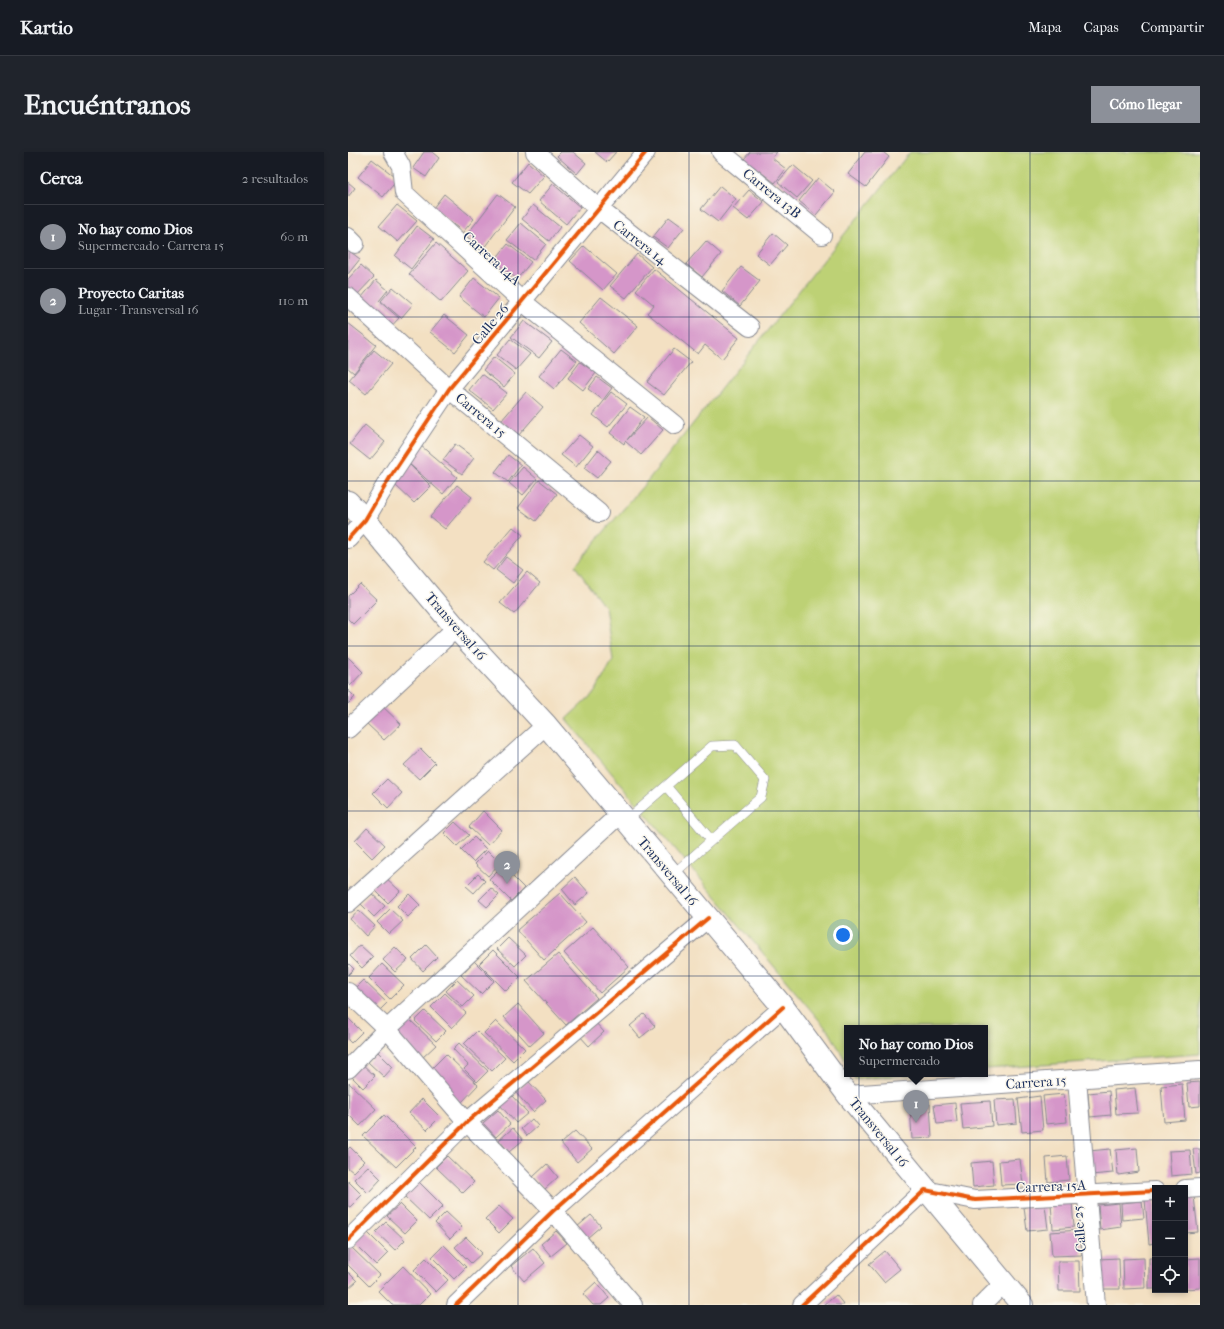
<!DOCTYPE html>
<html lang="es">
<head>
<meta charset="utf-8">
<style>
	body { margin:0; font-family:"IM FELL French Canon",serif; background:#20242c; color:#f1f3f6 }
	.controls { position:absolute; right:12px; bottom:12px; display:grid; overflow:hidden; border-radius:0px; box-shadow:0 2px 6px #0003 }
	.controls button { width:36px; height:36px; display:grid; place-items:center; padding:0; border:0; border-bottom:1px solid #363941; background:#171b24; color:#f1f3f6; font:20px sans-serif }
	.you { position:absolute; left:495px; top:783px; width:14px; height:14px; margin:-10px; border:3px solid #fff; border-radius:50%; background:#1a73e8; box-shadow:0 0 0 6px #1a73e833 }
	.badge { display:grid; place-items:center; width:26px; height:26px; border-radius:50%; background:#8c9099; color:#fff; font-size:13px; font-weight:700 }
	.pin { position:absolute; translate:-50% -33px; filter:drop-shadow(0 1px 2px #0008) }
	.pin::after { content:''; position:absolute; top:21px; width:14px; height:12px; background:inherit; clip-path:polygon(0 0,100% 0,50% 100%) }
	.popup { position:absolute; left:496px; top:873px; width:144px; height:52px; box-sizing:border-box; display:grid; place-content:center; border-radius:0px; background:#171b24; filter:drop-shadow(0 1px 3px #0005); font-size:13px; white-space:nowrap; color:#9ea1a6 }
	.popup b { font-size:15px; color:#f1f3f6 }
	.popup::after { content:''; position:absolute; left:50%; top:100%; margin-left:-8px; border:8px solid transparent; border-top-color:#171b24 }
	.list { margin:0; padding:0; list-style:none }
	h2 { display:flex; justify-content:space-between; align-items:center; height:52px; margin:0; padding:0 16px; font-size:17px }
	h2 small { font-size:13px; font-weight:400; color:#9ea1a6 }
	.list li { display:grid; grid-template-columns:26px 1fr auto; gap:12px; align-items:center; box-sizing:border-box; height:64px; padding:0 16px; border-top:1px solid #363941 }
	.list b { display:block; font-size:15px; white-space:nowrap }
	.list p { margin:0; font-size:13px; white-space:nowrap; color:#9ea1a6 }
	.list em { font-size:13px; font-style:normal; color:#9ea1a6 }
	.icon { flex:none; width:22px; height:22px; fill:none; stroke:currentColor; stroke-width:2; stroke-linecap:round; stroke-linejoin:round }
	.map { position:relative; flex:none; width:852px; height:1153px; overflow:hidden; border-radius:0px }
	header { display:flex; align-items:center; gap:24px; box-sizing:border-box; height:56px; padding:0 20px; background:#171b24; border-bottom:1px solid #363941 }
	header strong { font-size:19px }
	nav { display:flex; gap:22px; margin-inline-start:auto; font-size:14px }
	.intro { display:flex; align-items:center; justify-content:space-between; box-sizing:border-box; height:96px; padding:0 24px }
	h1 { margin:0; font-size:28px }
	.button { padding:10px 18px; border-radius:0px; background:#8c9099; color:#fff; font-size:14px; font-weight:700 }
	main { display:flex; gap:24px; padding:0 24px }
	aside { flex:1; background:#171b24; border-radius:0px; box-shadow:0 2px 6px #0003 }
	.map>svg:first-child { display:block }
	.green { fill:#bdd174; stroke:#6c8069 }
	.building { fill:#d596c9 }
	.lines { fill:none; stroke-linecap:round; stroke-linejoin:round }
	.service-casing { stroke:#878890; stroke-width:10 }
	.minor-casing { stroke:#878890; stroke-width:20 }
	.secondary-casing { stroke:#878890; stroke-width:24 }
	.service { stroke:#fff; stroke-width:9 }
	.minor { stroke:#fff; stroke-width:18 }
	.secondary { stroke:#fff; stroke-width:22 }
	.cycleway-casing { stroke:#fbf7ec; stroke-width:6 }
	.cycleway { stroke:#e8590c; stroke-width:4 }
	.grid { fill:none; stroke:#1b2f5e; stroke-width:1; stroke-opacity:0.55 }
	.labels { text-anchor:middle; stroke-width:3; stroke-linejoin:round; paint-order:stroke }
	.street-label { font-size:14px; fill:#1b2f5e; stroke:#fbf7ec }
</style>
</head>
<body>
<header>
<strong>Kartio</strong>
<nav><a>Mapa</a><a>Capas</a><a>Compartir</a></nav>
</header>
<div class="intro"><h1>Encuéntranos</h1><a class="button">Cómo llegar</a></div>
<main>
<aside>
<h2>Cerca<small>2 resultados</small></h2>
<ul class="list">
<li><span class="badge">1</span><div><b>No hay como Dios</b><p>Supermercado · Carrera 15</p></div><em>60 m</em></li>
<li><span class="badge">2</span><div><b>Proyecto Caritas</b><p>Lugar · Transversal 16</p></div><em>110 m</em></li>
</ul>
</aside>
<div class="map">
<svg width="852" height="1153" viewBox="0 0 852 1153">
	<rect width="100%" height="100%" fill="#fbf7ec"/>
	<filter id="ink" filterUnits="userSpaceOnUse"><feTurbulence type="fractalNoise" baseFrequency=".025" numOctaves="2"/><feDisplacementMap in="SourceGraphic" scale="8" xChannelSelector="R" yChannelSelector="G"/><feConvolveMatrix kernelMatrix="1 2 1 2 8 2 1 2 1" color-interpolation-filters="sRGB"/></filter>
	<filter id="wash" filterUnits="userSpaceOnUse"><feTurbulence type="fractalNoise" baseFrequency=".012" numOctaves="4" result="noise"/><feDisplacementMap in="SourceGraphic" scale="16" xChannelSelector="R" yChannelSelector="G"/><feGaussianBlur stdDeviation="0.9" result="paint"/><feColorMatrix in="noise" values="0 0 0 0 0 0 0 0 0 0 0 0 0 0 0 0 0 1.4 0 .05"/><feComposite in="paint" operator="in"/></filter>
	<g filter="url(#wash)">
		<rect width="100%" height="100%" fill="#f3e0c2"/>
		<path class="green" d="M562 0H852V902L637 917V876H499V911L482 881 218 567 247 540 265 508 257 455 227 414 300 328Z
			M505 922H571L507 927Z"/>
		<g id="blocks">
			<path class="building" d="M76 0H84L91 6 78 25 65 16Z
				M213 0H225L238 11 229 22 209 4Z
				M247 0H268L259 10Z
				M402 0H429L424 6 438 17 427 31 396 7Z
				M517 0H535L541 5 518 35 500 22Z
				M24 7 50 27 35 45 10 25Z
				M180 10 196 24 180 42 164 30Z
				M445 13 464 29 449 46 430 30Z
				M470 26 487 40 468 63 451 49Z
				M0 30 7 36 0 45Z
				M205 32 232 55 218 72 191 49Z
				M372 34 388 47 370 70 353 57Z
				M401 38 416 50 400 68 385 56Z
				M96 42 126 67 115 80 85 56Z
				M150 42 167 55 135 97 118 84Z
				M49 53 69 69 50 90 31 74Z
				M185 53 212 75 201 89 174 67Z
				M321 65 336 76 320 96 305 85Z
				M173 71 198 92 185 108 159 88Z
				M69 74 86 87 63 117 47 104Z
				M425 81 439 93 422 113 408 102Z
				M358 89 373 102 354 125 338 112Z
				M88 91 120 119 93 150 61 122Z
				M160 92 183 110 169 127 146 109Z
				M236 94 269 122 255 138 222 109Z
				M0 98 12 107 0 122Z
				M289 102 304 115 278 146 262 134Z
				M13 113 26 125 7 145 0 139V127Z
				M393 115 412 129 392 154 374 139Z
				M306 117 391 186 374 207 357 193 350 202 299 161 306 153 288 138Z
				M126 126 151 146 136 165 111 145Z
				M28 128 40 138 31 149 51 166 40 178 9 151Z
				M45 135 65 152 53 166 33 149Z
				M253 145 290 174 266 202 231 171Z
				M96 163 121 183 107 200 82 180Z
				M176 169 204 190 191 206 163 185Z
				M0 171 28 193 6 221 0 216Z
				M162 187 182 202 168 218 149 203Z
				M213 197 229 209 206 237 191 224Z
				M326 197 343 210 316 243 299 230Z
				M26 198 43 212 18 242 1 228Z
				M146 205 167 222 156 235 135 218Z
				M232 210 248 221 235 238 220 226Z
				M134 222 159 241 145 257 121 238Z
				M249 225 264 236 255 248 240 237Z
				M178 240 195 255 170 284 153 269Z
				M263 240 279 252 260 275 245 263Z
				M282 255 296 265 279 288 300 265 315 278 293 303 277 289 276 292 262 281Z
				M17 273 37 290 22 308 2 292Z
				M231 283 245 294 228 315 213 303Z
				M107 292 126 306 114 322 95 308Z
				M72 293 109 325 95 342 58 309Z
				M250 298 263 309 249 326 236 316Z
				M160 303 173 313 160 330 147 320Z
				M62 313 83 334 66 351 45 331Z
				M175 315 189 327 175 343 161 331Z
				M191 328 209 342 188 369 170 356Z
				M109 333 124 345 97 377 82 365Z
				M165 375 175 383 145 418 135 410Z
				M158 405 175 418 165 431 148 418Z
				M179 420 192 431 166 462 152 451Z
				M12 432 29 448 5 472 0 467V444Z
				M0 505 15 520 2 534 0 531Z
				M0 538 7 545 0 552Z
				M33 553 53 572 36 588 17 570Z
				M73 597 87 611 71 627 56 613Z
				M39 627 54 641 40 656 25 641Z
				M135 659 154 678 140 693 121 675Z
				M107 670 121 683 109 694 96 681Z
				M19 676 37 693 24 706 7 689Z
				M126 685 138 697 125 710 113 698Z
				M140 699 152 711 140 724 127 712Z
				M154 714 176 736 163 749 141 727Z
				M130 722 137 729 126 741 118 734Z
				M35 723 52 739 40 751 23 734Z
				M227 725 241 741 227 753 214 737Z
				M143 736 151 743 139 755 131 748Z
				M23 741 37 754 26 765 13 752Z
				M212 741 238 770 196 808 169 778Z
				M61 742 72 753 60 765 49 754Z
				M42 757 55 769 41 782 29 770Z
				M10 758 27 774 18 784 2 767Z
				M245 775 281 815 252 841 216 801Z
				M160 786 178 803 167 814 149 797Z
				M12 793 25 805 14 816 2 804Z
				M78 793 89 805 75 819 64 807Z
				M47 795 60 808 47 820 35 808Z
				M145 798 172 825 158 839 131 812Z
				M210 802 249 846 218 873 178 829Z
				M126 809 146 829 133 842 113 823Z
				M0 811 6 817 0 823Z
				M34 812 56 833 42 847 21 826Z
				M15 828 39 851 28 862 4 839Z
				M109 828 126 844 115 855 98 839Z
				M97 841 118 861 104 876 83 855Z
				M170 852 196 881 182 894 156 865Z
				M77 859 98 879 88 889 67 869Z
				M296 862 307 874 292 886 282 874Z
				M0 866 14 880 3 891 0 888Z
				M62 868 88 893 73 907 48 882Z
				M148 869 177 897 165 909 136 881Z
				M247 870 256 880 241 894 231 883Z
				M129 879 157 906 144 919 116 892Z
				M111 891 140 919 129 930 116 917 120 913 105 897Z
				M30 900 45 915 36 925 20 910Z
				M98 902 130 933 113 951 80 920Z
				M13 911 27 924 15 936 1 922Z
				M180 929 198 948 185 960 167 940Z
				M852 930V954L841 955 839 931Z
				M1 931 28 957 12 974 0 962Z
				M834 932 837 968 816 970 813 934Z
				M787 936 790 961 768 962 766 938Z
				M761 939 763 963 742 965 740 941Z
				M716 942 719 970 698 972 695 944Z
				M163 943 180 961 168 971 152 953Z
				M692 944 695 978 674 980 670 947Z
				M74 947 92 965 79 978 61 961Z
				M667 947 669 971 648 973 646 948Z
				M642 949 644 974 615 977 612 951Z
				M607 951 609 970 589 972 586 953Z
				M582 952 584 986 564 987 562 953Z
				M150 958 162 972 148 985 135 971Z
				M36 963 68 995 48 1015 15 984Z
				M184 967 190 974 179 984 173 977Z
				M165 976 175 988 161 1000 151 988Z
				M227 979 244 997 229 1010 213 991Z
				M2 995 16 1009 5 1020 0 1016V997Z
				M789 996 791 1020 770 1023 768 998Z
				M762 997 765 1021 743 1023 741 999Z
				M845 997H852V1021L848 1022Z
				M842 998 844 1022 823 1024 821 999Z
				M99 1004 126 1030 115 1041 88 1015Z
				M719 1004 721 1028 700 1030 698 1006Z
				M672 1007 675 1032 653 1033 651 1009Z
				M644 1009 646 1033 625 1035 623 1011Z
				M199 1012 210 1025 197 1037 185 1025Z
				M20 1014 33 1027 20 1041 6 1027Z
				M0 1029 14 1043 2 1055 0 1054Z
				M71 1030 95 1054 81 1068 56 1044Z
				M846 1044 850 1080 837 1081V1045Z
				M807 1047V1091L801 1092 797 1048Z
				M794 1049 796 1066 774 1068 773 1051Z
				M724 1050 726 1075 705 1077 703 1052Z
				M771 1051 773 1075 752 1078 750 1053Z
				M52 1052 69 1069 57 1081 39 1064Z
				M697 1053 700 1077 679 1079 676 1055Z
				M151 1054 165 1067 151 1081 137 1067Z
				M98 1060 114 1075 102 1087 87 1071Z
				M243 1063 253 1074 239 1086 229 1075Z
				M38 1070 57 1088 47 1098 28 1080Z
				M732 1078 734 1103 704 1104 702 1080Z
				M18 1079 40 1101 28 1113 6 1091Z
				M208 1079 219 1091 203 1104 193 1092Z
				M118 1085 134 1101 123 1111 107 1095Z
				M96 1093 118 1115 106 1127 84 1105Z
				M3 1095 32 1123 21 1134 0 1113V1097Z
				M185 1096 197 1111 176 1129 163 1114Z
				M537 1099 552 1117 536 1130 521 1112Z
				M78 1106 100 1128 88 1140 66 1118Z
				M771 1106 772 1137H750V1107Z
				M796 1106 797 1136 776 1137 775 1107Z
				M801 1106H807V1137H801Z
				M852 1106V1136L837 1137V1107Z
				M710 1109H731L732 1139H711Z
				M55 1114 82 1142 71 1153H44L30 1139Z
				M0 1120 9 1129 0 1137Z
				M248 1130 261 1146 253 1153H245L235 1142Z
				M488 1143 496 1153H476Z"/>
		</g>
	</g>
	<g filter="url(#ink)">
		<use href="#blocks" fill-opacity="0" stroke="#878890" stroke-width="1"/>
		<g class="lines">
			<defs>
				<path id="service" d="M318 634 363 688
					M279 668 364 594 387 593 417 628 413 645 324 723"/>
				<path id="minor" d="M45 0 53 14 56 41 175 150 327 273
					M187 0 251 57 402 175
					M373 0 474 83
					M0 85 7 92
					M0 145 101 237 251 361
					M0 387 17 368 43 324 101 237 298 0
					M0 577 108 476
					M0 751 198 573
					M0 840 39 877 119 970 205 1059 285 1153
					M0 917 39 877 273 661
					M729 927 748 1153
					M500 943 852 918
					M837 1037 852 1036
					M0 1088 119 970 360 766
					M108 1153 205 1059 435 855
					M454 1153 577 1038 627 1048 807 1039
					M634 1153 656 1131"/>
				<path id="secondary" d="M0 350 17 368 108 476 198 573 435 855 500 943 674 1153"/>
			</defs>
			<use href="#service" class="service-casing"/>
			<use href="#minor" class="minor-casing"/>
			<use href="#secondary" class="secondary-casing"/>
			<use href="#service" class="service"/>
			<use href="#minor" class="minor"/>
			<use href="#secondary" class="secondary"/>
			<defs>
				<path id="cycleway" d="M0 387 17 368 43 324 101 237 298 0
					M0 1088 119 970 360 766
					M108 1153 205 1059 435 855
					M454 1153 577 1038 627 1048 807 1039"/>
			</defs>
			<use href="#cycleway" class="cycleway-casing"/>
			<use href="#cycleway" class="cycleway"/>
		</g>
	</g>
	<path class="grid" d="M170 0V1153M341 0V1153M511 0V1153M682 0V1153M0 165H852M0 329H852M0 494H852M0 659H852M0 824H852M0 988H852"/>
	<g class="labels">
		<g class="street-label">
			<text transform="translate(424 41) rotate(39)" y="5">Carrera 13B</text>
			<text transform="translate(292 90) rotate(38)" y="5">Carrera 14</text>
			<text transform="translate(144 106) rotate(42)" y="5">Carrera 14A</text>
			<text transform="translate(142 172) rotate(-50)" y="5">Calle 26</text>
			<text transform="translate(133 263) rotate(40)" y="5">Carrera 15</text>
			<text transform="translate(108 474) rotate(49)" y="5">Transversal 16</text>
			<text transform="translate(320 719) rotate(50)" y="5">Transversal 16</text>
			<text transform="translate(688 930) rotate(-4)" y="5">Carrera 15</text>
			<text transform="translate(531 980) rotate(51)" y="5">Transversal 16</text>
			<text transform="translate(703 1034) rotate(-2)" y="5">Carrera 15A</text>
			<text transform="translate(731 1077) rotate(-95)" y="5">Calle 25</text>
		</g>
	</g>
</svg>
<div class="controls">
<button>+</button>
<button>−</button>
<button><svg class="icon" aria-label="locate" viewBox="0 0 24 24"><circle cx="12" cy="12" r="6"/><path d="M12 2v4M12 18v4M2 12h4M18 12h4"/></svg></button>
</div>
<div class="you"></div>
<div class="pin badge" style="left:568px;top:971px">1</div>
<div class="popup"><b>No hay como Dios</b>Supermercado</div>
<div class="pin badge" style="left:159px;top:732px">2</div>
</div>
</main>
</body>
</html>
